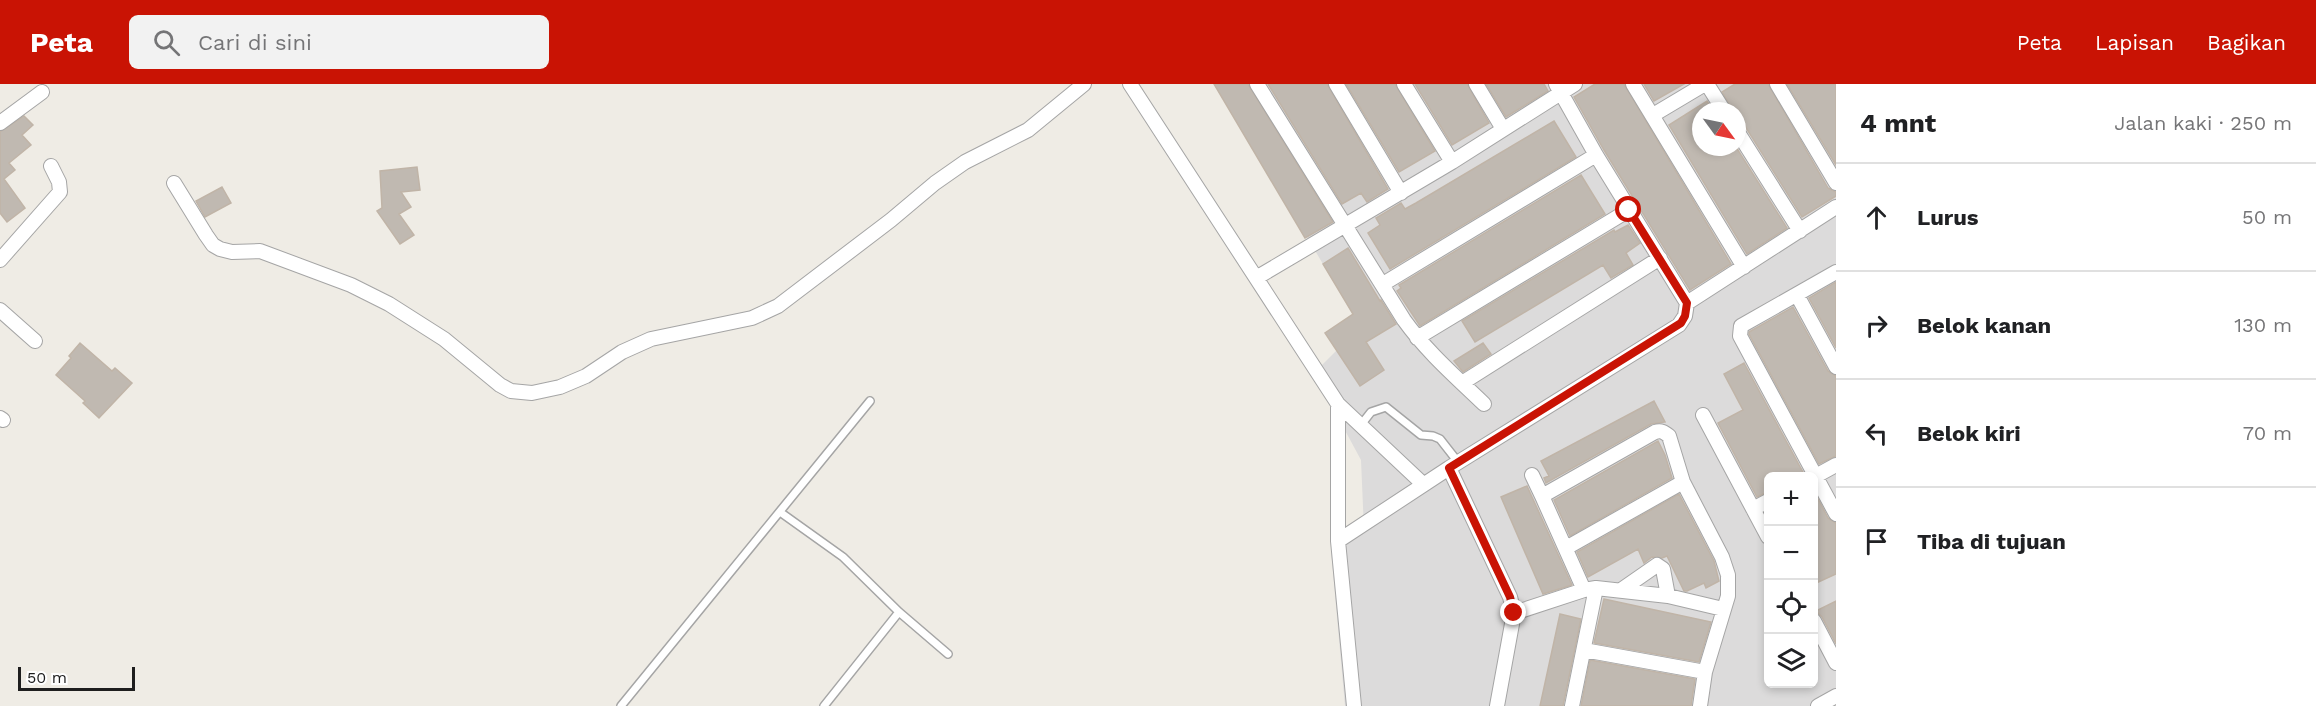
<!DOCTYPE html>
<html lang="id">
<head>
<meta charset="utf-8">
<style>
	body { margin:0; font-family:"Work Sans",sans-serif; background:#f2f2f2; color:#202124 }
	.controls { position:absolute; right:18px; bottom:18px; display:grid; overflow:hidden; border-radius:9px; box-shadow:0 3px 9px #0003 }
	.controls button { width:54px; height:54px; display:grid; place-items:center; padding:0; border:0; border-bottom:2px solid #e0e0e0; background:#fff; color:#202124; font:30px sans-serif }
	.compass { position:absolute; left:1692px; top:18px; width:54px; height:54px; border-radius:50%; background:#fff; box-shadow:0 3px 9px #0003; rotate:123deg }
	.scale { position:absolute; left:18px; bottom:15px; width:117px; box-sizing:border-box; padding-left:6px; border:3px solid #1e1e1e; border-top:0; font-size:16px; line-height:21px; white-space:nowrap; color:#1e1e1e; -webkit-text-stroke:4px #fff; paint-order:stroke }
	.stop { position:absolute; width:18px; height:18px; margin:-14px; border:4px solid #c91304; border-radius:50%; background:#fff }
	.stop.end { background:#c91304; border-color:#fff; box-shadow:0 2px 6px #0008 }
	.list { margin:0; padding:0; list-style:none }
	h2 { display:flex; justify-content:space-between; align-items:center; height:78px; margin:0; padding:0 24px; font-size:26px }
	h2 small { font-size:20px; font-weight:400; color:#757577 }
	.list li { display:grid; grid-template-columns:39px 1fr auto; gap:18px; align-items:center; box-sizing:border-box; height:108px; padding:0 24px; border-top:2px solid #e0e0e0 }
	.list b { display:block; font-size:22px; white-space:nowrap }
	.list em { font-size:20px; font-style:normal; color:#757577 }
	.icon { flex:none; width:33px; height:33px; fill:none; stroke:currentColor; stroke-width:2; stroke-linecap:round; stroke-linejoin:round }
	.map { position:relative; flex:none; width:1836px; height:622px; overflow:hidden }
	header { display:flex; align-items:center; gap:36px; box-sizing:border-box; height:84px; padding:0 30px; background:#c91304; color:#fff }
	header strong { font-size:28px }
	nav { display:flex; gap:33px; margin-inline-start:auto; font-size:21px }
	.search { width:420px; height:54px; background:#f2f2f2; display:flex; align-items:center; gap:15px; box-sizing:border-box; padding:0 21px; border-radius:9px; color:#757577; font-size:22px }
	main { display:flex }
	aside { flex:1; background:#fff }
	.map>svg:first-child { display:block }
	.residential { fill:#dcdbdb; fill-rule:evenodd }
	.building { fill:#c0b9b1; stroke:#c0b4a7; stroke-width:1.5 }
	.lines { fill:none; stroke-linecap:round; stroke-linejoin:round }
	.lane-casing { stroke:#a5a5a5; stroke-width:10 }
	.street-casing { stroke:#a5a5a5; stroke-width:16 }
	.lane { stroke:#fff; stroke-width:7 }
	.street { stroke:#fff; stroke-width:14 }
	.route { stroke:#c91304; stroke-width:8 }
</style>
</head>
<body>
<header>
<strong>Peta</strong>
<div class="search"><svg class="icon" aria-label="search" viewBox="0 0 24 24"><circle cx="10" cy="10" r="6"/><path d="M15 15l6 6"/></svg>Cari di sini</div>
<nav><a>Peta</a><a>Lapisan</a><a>Bagikan</a></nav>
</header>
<main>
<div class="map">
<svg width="1836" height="622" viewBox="0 0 1836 622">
	<rect width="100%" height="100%" fill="#efece5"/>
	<path class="residential" d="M1217 0H1836V622H1345L1331 466 1364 446 1361 376 1314 289 1360 243ZM1701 27H1737V63H1701ZM1768 392H1814V600H1768Z"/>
	<path class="building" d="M1214 0H1248L1333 138 1305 154Z
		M1268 0H1327L1388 105 1367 118 1361 109 1342 120Z
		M1346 0H1395L1435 67 1399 88Z
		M1415 0H1467L1489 39 1452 61Z
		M1486 0H1544L1548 7 1506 33Z
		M1595 0H1624L1731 180 1690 206 1604 66 1574 13Z
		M1644 0H1684L1654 17Z
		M1735 0H1768L1828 104 1836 108V112L1802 133 1745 42 1737 38V27H1733L1722 8Z
		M1787 0H1836V81Z
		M1707 17 1713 27H1701V63H1736L1787 144 1747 170 1669 41Z
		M24 32 33 41 22 51 31 61 9 79 15 86 4 95 25 124 7 138 0 129V48Z
		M1554 37 1576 73 1390 185 1368 149 1380 141 1376 134 1401 119 1405 125 1416 119Z
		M417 83 420 106 401 108 411 123 399 130 414 151 400 160 377 127 382 124 380 87Z
		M1581 91 1605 130 1420 242 1397 207 1401 204 1399 201Z
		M222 103 231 119 205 133 196 117Z
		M1628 141 1640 159 1626 169 1633 181 1611 194 1603 181 1475 258 1462 237 1614 146 1615 148Z
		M1348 164 1380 217 1381 216 1396 240 1366 258 1384 286 1360 302 1325 249 1353 230 1323 180Z
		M1836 198V264L1809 214Z
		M1793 223 1828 287 1836 292V372L1819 380 1749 250V248Z
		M80 259 112 287 115 284 132 299 99 334 83 319 85 317 56 291 71 274 69 272Z
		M1483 259 1491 270 1463 288 1454 277Z
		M1744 279 1805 392 1768 393V408L1757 413 1718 339 1743 326 1724 290Z
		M1654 317 1665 338 1651 340 1546 399 1544 394 1549 392 1541 377Z
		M1658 357 1665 371 1672 394 1570 452 1554 416Z
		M1527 402 1572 501 1543 510 1501 413Z
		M1814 407 1828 434 1836 439V490L1814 500Z
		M1679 410 1714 477 1719 497 1706 504 1704 499 1687 507H1684L1667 472 1662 474 1652 473 1644 479 1638 465 1588 493 1577 468Z
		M1604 515 1711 538 1699 578 1594 559Z
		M1836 517V560L1822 533 1816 527Z
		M1560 530 1581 535 1563 622H1540Z
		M1590 576 1695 595 1691 622H1581Z"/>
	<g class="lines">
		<defs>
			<path id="lane" d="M1360 342 1371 328 1386 323 1421 351 1433 352 1440 355 1458 378
				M780 428 843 473 899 528 948 570
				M621 622 870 317
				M824 622 899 528"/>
			<path id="street" d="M1130 0 1338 320 1423 400
				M1257 0 1404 236C1427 268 1456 293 1484 320
				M1336 0 1401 109
				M1404 0 1452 78
				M1476 0 1503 45
				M1633 0 1744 183
				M1707 0 1724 27
				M1777 0 1836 99
				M1653 31 1705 0
				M0 39 42 8
				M1737 47 1800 147
				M174 99 206 151 213 161 220 165 232 168 260 167 351 201 389 220 444 255 500 301 511 307 532 309 560 303 586 292 622 268 651 255 752 234 778 222 891 136 935 99 965 78 1028 46 1084 0
				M0 176 60 108 59 98 51 82
				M1836 188 1741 242 1740 252 1836 430
				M1256 194 1452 78 1575 0
				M1383 200 1596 71
				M1797 211 1836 283
				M1687 219 1836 123
				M0 226 35 257
				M1417 254 1629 126
				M1462 299 1660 174
				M1338 320V457L1354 622
				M1703 331 1768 453
				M0 334 3 336
				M1449 384 1510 513 1514 529 1497 622
				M1532 391 1542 412
				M1814 393 1836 381
				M1753 425 1768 417
				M1338 457 1449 384 1679 241 1685 232 1687 219 1596 71 1556 0
				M1566 464 1683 398
				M1584 506 1542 412 1655 348C1661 346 1664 348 1669 352L1683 398 1722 473 1728 491V512L1705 588 1700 622
				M1621 506 1657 481 1663 485 1668 512
				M1514 529 1584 506 1596 504 1668 512 1723 525
				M1814 537 1836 579
				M1584 566 1705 588
				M1572 622 1596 504
				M1818 622 1836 612"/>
		</defs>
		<use href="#lane" class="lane-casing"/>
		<use href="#street" class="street-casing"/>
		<use href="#lane" class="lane"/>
		<use href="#street" class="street"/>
	</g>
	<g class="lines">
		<path class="route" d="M1514 529 1510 513 1449 384 1681 239 1685 232 1687 219 1629 126"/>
	</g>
</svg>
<div class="controls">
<button>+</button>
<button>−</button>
<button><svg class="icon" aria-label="locate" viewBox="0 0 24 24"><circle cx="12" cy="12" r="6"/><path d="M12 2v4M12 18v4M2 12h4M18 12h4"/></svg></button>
<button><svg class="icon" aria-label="layers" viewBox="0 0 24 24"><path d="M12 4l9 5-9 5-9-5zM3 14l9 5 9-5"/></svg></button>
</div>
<svg class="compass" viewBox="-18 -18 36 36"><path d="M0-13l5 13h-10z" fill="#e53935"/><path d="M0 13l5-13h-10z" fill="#757577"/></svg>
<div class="scale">50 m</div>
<div class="stop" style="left:1629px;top:126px"></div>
<div class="stop end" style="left:1514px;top:529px"></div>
</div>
<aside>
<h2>4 mnt<small>Jalan kaki · 250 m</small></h2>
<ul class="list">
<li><svg class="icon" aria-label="ahead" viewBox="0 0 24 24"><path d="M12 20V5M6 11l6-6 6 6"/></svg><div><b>Lurus</b></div><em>50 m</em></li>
<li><svg class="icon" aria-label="right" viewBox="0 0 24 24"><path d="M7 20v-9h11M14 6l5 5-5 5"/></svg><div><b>Belok kanan</b></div><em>130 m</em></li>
<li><svg class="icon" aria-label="left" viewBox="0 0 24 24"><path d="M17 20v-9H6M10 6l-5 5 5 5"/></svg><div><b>Belok kiri</b></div><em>70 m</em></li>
<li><svg class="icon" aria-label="arrive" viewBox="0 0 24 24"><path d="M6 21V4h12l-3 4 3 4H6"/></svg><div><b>Tiba di tujuan</b></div></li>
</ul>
</aside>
</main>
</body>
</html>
